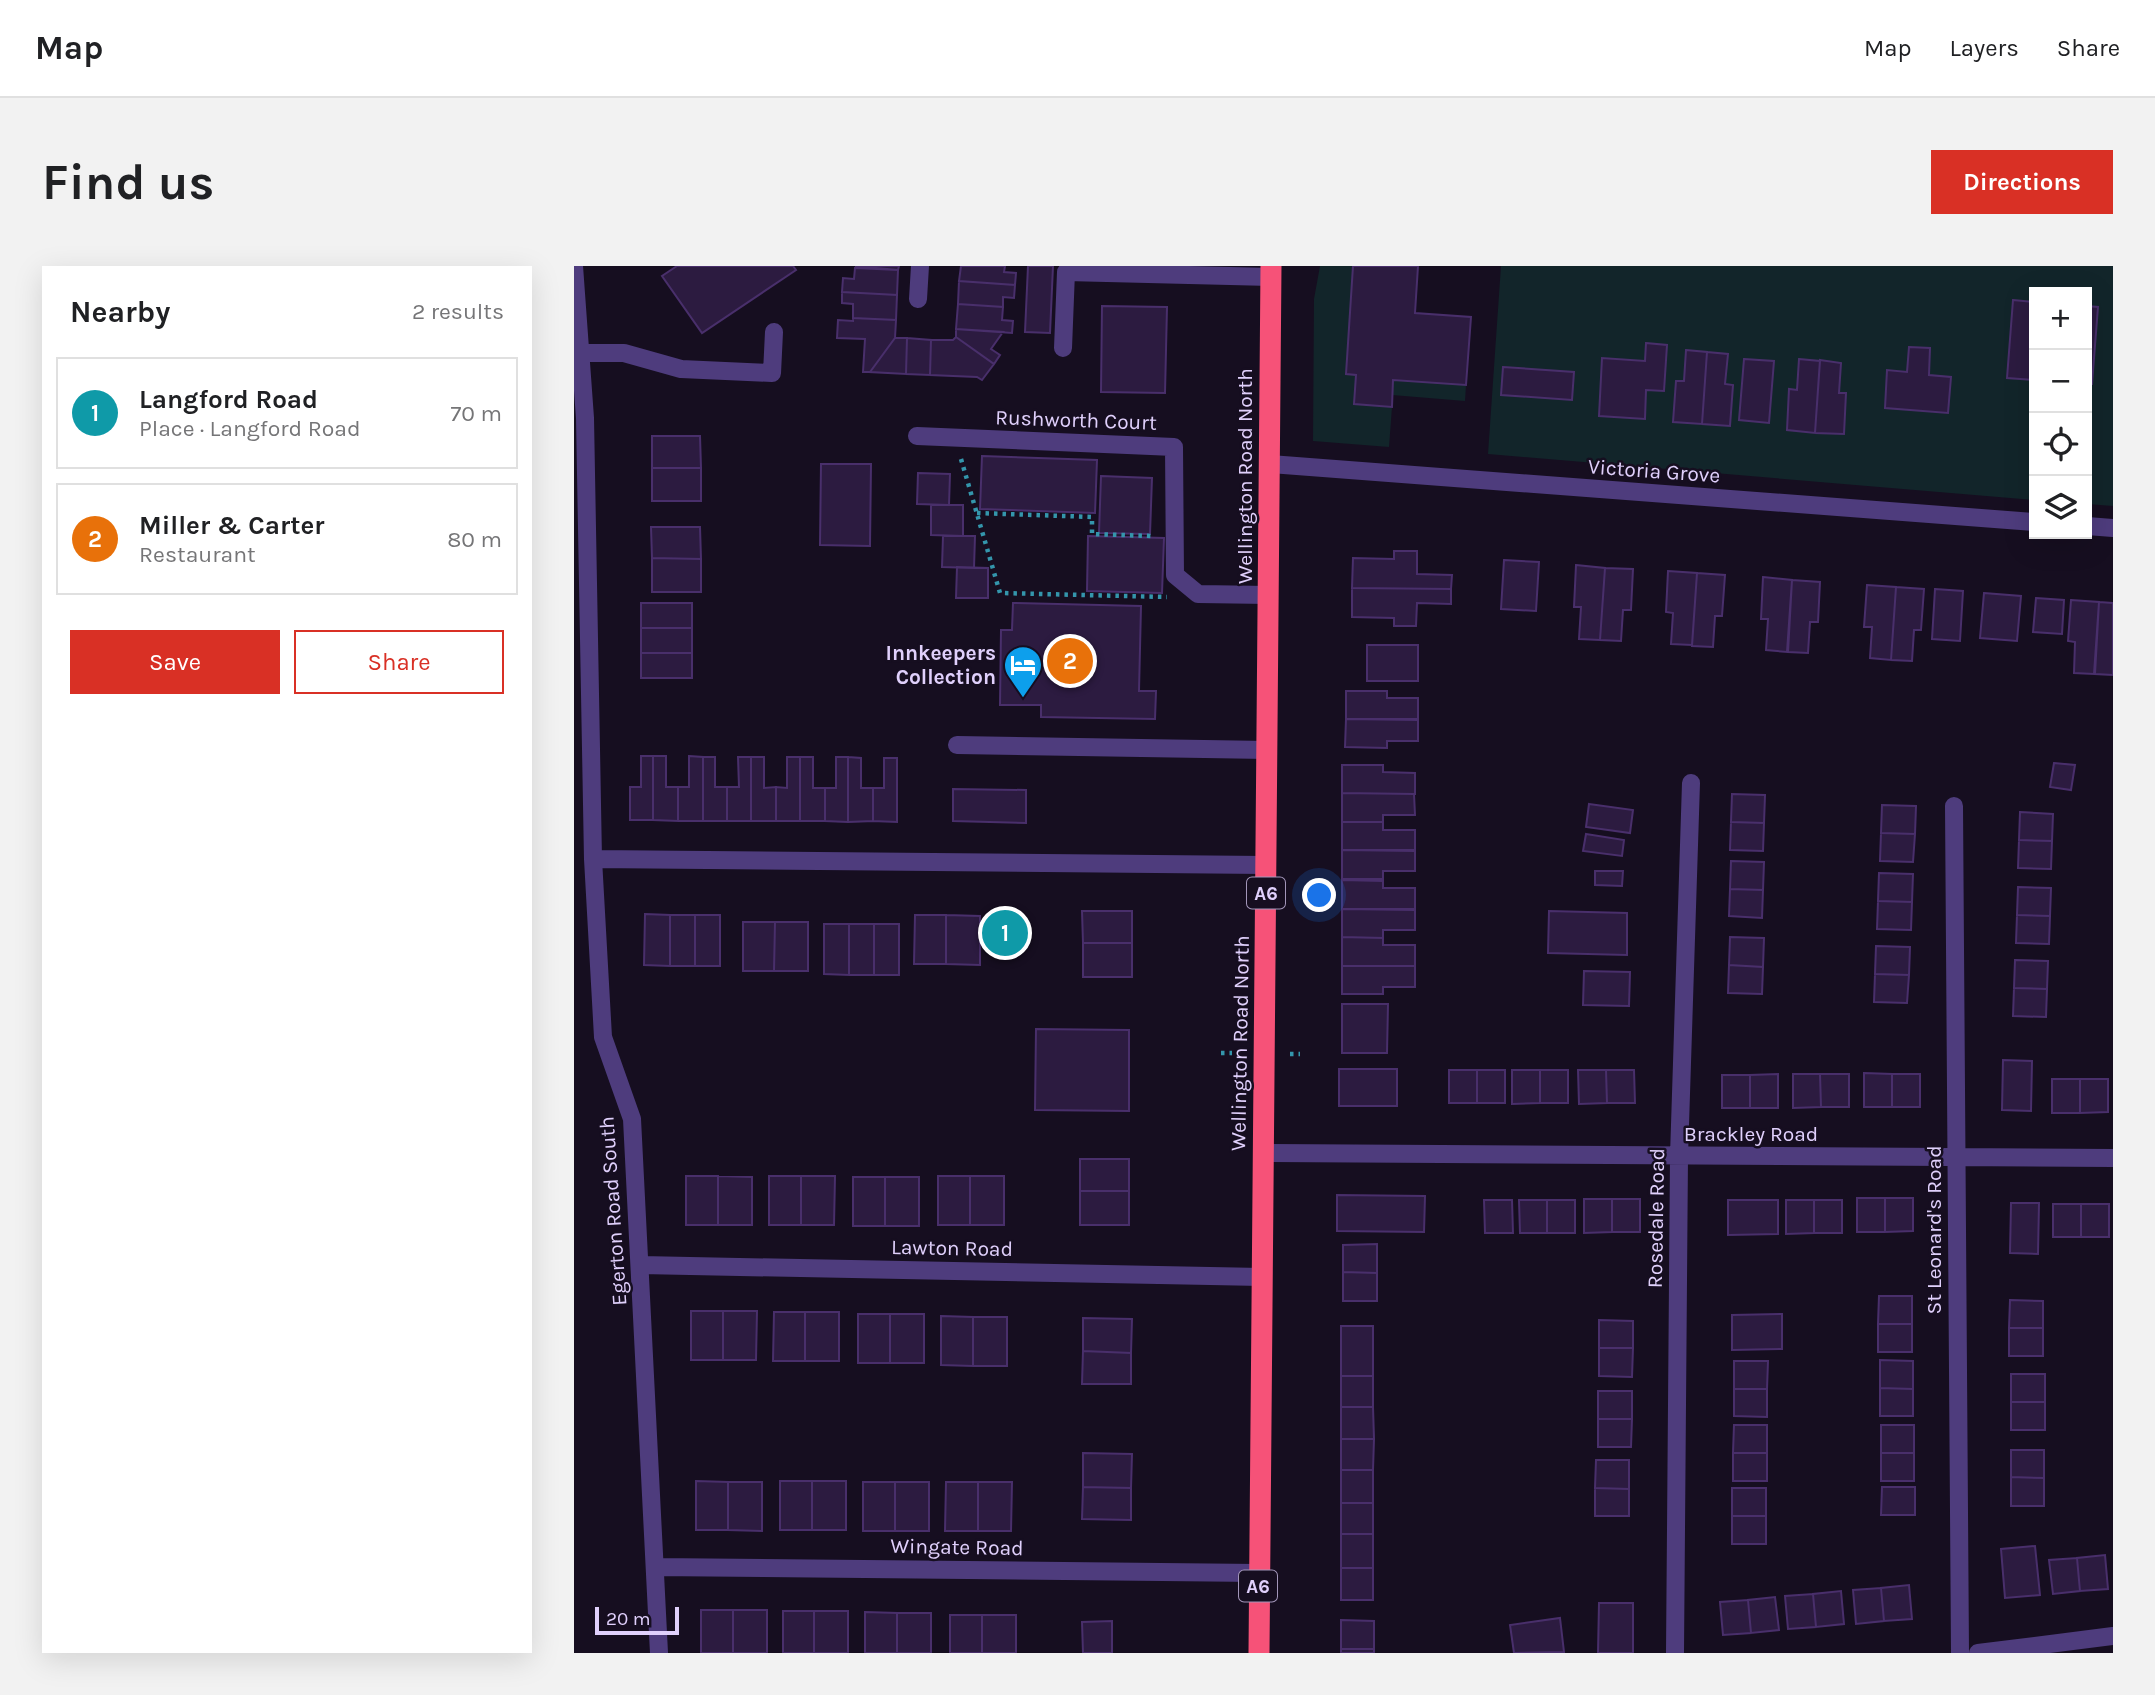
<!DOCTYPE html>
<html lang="en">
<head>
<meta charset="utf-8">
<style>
	body { margin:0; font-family:Karla,sans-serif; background:#f2f2f2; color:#202124 }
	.controls { position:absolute; right:21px; top:21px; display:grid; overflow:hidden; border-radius:0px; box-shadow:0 7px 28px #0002 }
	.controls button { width:63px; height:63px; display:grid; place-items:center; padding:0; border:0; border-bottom:2px solid #e0e0e0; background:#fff; color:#202124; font:35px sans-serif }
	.scale { position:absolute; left:21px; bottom:18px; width:84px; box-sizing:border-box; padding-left:7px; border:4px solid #e0d0fc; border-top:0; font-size:19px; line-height:24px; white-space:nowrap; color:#e0d0fc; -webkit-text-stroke:5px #160e20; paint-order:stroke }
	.you { position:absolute; left:746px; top:630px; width:24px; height:24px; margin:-18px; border:5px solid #fff; border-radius:50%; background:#1a73e8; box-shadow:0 0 0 10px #1a73e833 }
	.badge { display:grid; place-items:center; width:46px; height:46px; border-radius:50%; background:#d93025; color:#fff; font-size:23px; font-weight:700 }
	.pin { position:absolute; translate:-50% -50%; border:4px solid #fff; box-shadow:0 2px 7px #0006 }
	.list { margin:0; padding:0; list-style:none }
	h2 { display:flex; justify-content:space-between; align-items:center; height:91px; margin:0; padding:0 28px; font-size:30px }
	h2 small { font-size:23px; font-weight:400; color:#757577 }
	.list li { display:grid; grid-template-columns:46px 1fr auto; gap:21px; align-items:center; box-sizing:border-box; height:112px; margin:0 14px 14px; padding:0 14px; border:2px solid #e0e0e0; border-radius:0px }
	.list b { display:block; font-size:26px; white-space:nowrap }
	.list p { margin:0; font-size:23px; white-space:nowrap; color:#757577 }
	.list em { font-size:23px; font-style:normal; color:#757577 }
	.actions { display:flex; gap:14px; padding:21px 28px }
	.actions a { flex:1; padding:16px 0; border:2px solid #d93025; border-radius:0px; text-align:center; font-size:24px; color:#d93025 }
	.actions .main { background:#d93025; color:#fff }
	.icon { flex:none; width:38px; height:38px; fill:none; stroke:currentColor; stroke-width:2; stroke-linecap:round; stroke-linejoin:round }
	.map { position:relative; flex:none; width:1539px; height:1387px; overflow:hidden; border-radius:0px }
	header { display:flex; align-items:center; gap:42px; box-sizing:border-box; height:98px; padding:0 35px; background:#fff; border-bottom:2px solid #e0e0e0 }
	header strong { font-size:33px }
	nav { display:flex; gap:38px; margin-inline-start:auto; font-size:24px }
	.intro { display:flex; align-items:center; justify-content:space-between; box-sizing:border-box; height:168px; padding:0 42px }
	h1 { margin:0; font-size:49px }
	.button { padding:18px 32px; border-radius:0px; background:#d93025; color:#fff; font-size:24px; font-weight:700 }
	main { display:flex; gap:42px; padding:0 42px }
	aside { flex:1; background:#fff; border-radius:0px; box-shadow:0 7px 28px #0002 }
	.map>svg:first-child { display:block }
	.green { fill:#12252a; fill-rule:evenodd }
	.building { fill:#2c1b40; stroke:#492f6b; stroke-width:2 }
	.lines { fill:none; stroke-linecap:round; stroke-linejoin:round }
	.path { stroke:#3496ac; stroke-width:4.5; stroke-dasharray:3.5 5; stroke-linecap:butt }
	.minor { stroke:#4e3c7d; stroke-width:18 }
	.highway { stroke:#f65278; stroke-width:21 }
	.labels { text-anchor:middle; stroke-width:5; stroke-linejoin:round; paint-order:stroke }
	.shield { fill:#160e20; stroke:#a396ba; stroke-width:2 }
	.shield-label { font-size:19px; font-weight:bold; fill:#e0d0fc }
	.street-label { font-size:21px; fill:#e0d0fc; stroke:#160e20 }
	.poi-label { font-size:21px; font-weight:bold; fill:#e0d0fc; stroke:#160e20; text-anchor:end }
</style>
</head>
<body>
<header>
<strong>Map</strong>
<nav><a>Map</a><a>Layers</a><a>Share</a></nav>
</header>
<div class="intro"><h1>Find us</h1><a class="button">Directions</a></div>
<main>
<aside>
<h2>Nearby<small>2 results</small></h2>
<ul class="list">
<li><span class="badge" style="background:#0f9aa8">1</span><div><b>Langford Road</b><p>Place · Langford Road</p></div><em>70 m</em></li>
<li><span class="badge" style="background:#e8710a">2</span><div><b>Miller &amp; Carter</b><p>Restaurant</p></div><em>80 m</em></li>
</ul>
<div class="actions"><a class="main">Save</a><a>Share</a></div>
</aside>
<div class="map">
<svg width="1539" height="1387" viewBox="0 0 1539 1387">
	<rect width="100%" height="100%" fill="#160e20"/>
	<path class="green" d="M746 0H779L772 108 782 109 780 138 818 141 815 181 739 175 740 33Z
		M927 0H1539V240L1513 238V118L1518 117 1524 41 1513 40V26H1460V36L1439 34 1433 111 1460 114V234L914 188ZM1073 77 1092 79 1090 125 1072 124 1070 153 1025 149 1029 92 1071 95ZM1335 81 1356 83 1355 109 1377 111 1374 147 1311 142 1313 105 1333 106ZM1112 84 1154 88 1151 118 1159 119 1156 160 1102 115H1110ZM1170 93 1199 95 1195 156 1165 154ZM1225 93 1267 97 1265 127 1272 128 1270 168 1213 164 1215 124H1223ZM930 101 1000 106 998 134 927 129Z
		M819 114 892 119 891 135 818 129Z"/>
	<path class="building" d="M103 0H219L222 4 128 67 88 10Z
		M281 0H325L324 4Z
		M387 0H431L430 6 442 7 441 19 385 15Z
		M454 0H479L476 67 451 66Z
		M779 0H844L841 47 897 51 892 119 819 114 818 141 780 138 782 109 772 108Z
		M281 2 324 4 323 29 268 26 269 12 280 13Z
		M385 15 441 19 440 32 429 31V41L384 38Z
		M268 26 323 29 322 54 279 52V38L268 37Z
		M1439 34 1460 36V114L1433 112Z
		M384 38 429 41 428 54 439 55 438 67 382 63Z
		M528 40 593 41 591 127 527 126Z
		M1513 40 1524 41 1518 118H1513Z
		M279 52 322 54 321 72 296 106H289L291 73 263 72 264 54 279 55Z
		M382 63 429 66 417 83 426 89 420 98 382 71Z
		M382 71 420 98 408 114 403 111 356 109 357 74H379Z
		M321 72H333L332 108 296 106Z
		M333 72 357 74 356 109 332 108Z
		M1072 77 1093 79 1090 125 1072 124 1071 153 1025 150 1028 92 1071 95Z
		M1335 81 1356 82 1355 109 1377 111 1374 147 1311 142 1313 104 1333 106Z
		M1112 84 1133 86 1128 158 1099 156 1102 115H1110Z
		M1133 86 1154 88 1151 118 1159 119 1156 160 1128 158Z
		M1170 93 1200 95 1195 157 1165 154Z
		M1225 93 1246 95 1241 167 1213 164 1215 123 1223 124Z
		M1246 94 1267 97 1265 127H1272L1270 168 1241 167Z
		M929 101 1000 106 998 134 927 129Z
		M78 170H126L127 202H78Z
		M408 190 523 194 521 247 406 243Z
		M247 198H297L296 280 246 279Z
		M78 202H127V235H78Z
		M344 207 376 208 375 239 343 238Z
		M527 210 578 212 576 268 525 267Z
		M357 239H389V270L357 269Z
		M77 261H126L127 293 78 292Z
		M369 270H401L400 302 368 301Z
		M514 270 590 272 588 327 513 325Z
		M820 285H843V308L878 309 877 323 778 322 779 292 820 293Z
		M78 292 127 293V326H78Z
		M930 294 965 296 962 345 927 343Z
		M1002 299 1031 302 1026 374 1005 373 1007 341H1000Z
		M383 301 414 302V332H382Z
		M1031 302 1059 303 1057 344H1049L1047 375 1026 374Z
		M1094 305 1123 307 1118 379 1097 378 1099 347 1092 346Z
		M1123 307 1151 309 1148 350H1141L1139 381 1118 380Z
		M1189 311 1218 314 1213 386 1192 384 1194 353H1187Z
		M1218 314 1246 316 1244 356H1236L1234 387 1214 386Z
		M1293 319 1322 321 1317 394 1296 392 1298 361H1290Z
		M1322 321 1350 323 1347 364H1340L1338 395 1317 394Z
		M778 322 877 323V338L843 337 842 360H820V352L778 351Z
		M1361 323 1389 325 1386 375 1358 373Z
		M1410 327 1447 330 1443 375 1406 372Z
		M1462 332 1490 334 1488 368 1459 366Z
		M1497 334 1525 336 1520 408 1500 407 1501 376 1494 375Z
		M1525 336 1539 337V409L1521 408Z
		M67 337H118V362H67Z
		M439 337 567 340 565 425H582L581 453 467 451V439H426L427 364H438Z
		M67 362H118V387H67Z
		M793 379H844V415H793Z
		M67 387H118V412H67Z
		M772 425H813V432H844V453H772Z
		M772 453 844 454V475H813V482L771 481Z
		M67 490H79V554H56V521H67Z
		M79 490H92V521H104V555L79 554Z
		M115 490 129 491V555H104V521H115Z
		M129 491H141V521H153V555H129Z
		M164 491H177V555H153V521H165Z
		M177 491H190V522L202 521V555H177Z
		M213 491H226V555H202V521L213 522Z
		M226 491H239V522H251V555H226Z
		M262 491H274V556L251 555V522H262Z
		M274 491 287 492V522H299V555L274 556Z
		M310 492H323V556L299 555V522H310Z
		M1480 497 1501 499 1497 524 1476 521Z
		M768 499H809V506L841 507V528L768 527Z
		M379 523 452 524V557L379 555Z
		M768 527 840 528 841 549H809V556H768Z
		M1158 528 1191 529 1190 557 1157 556Z
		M1015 538 1059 544 1056 567 1012 561Z
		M1308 539 1342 540 1341 568 1307 567Z
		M1446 546 1479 548 1478 575 1445 574Z
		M768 556H809V564H841V584H768Z
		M1157 556 1190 557 1189 585 1156 584Z
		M1307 567 1341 568 1339 596 1306 595Z
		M1012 568 1050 574 1048 590 1009 585Z
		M1445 574 1478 575 1477 603 1444 602Z
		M768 584 841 585V605H809V613H768Z
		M1157 595 1190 596 1189 624 1156 623Z
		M1021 605H1049L1048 620 1021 619Z
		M1305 607 1339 608 1338 636 1304 635Z
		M768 614 809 615V622H841V643H768Z
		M1444 621 1477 622 1476 650 1443 649Z
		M1156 623 1189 624 1188 652 1155 650Z
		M1304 635 1338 636 1337 664 1303 663Z
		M768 643 841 644V664H809V672L768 671Z
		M508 645H558V677H509Z
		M975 645 1053 647V689L974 687Z
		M71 648 96 649V700L70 699Z
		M96 649H121V700H96Z
		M121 649H146V700H121Z
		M341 649H372V698H340Z
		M372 649 406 650V699L372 698Z
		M1443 649 1476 650 1475 678 1442 677Z
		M418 654H444V681H417Z
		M169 656H201L200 705H169Z
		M201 656H234V705H200Z
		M250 658H275V709L250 708Z
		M275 658H300V709H275Z
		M300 658H325V709H300Z
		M768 671 809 672V679H841V700H768Z
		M1156 671 1190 672 1189 701 1155 699Z
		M509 677H558V711H509Z
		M1302 680 1336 681 1335 709 1301 708Z
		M1441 694 1474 695 1473 723 1440 722Z
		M1155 699 1189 701 1188 728 1154 727Z
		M768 700H841V721H809V728H768Z
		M1010 705 1056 706 1055 740 1009 739Z
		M1301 708 1335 709 1333 737 1300 736Z
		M1440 722 1473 723 1472 751 1439 750Z
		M768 738H814L813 787H768Z
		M462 763 555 764V845L461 844Z
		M1429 794 1458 795 1457 845 1428 844Z
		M765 803H823V840H765Z
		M875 804H903V837H875Z
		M903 804H931V837H903Z
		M938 804H966V837L938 838Z
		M966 804H994V837H966Z
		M1004 804H1032L1033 837 1005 838Z
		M1032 804H1060L1061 837H1033Z
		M1290 807 1318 808V841H1290Z
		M1204 808V842H1176V809Z
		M1219 808H1246L1247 841 1219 842Z
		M1246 808H1275V841H1247Z
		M1318 808H1346V841H1318Z
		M1148 809H1176V842H1148Z
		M1478 813H1506V847H1478Z
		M1506 813H1534V846L1506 847Z
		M506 893H555V925H506Z
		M112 910H144V959H112Z
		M144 910 178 911V959H144Z
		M195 910H227V959H195Z
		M227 910H261L260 959H227Z
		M364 910H396V959H364Z
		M396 910H430V959H396Z
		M279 911H311V960H279Z
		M311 911H345V960H311Z
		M506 925H555V959H506Z
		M763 929 851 930 850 966 763 965Z
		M1283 932H1311V966H1283Z
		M1311 932H1339V965L1311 966Z
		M1010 933H1038V966L1010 967Z
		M1038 933H1066V966H1038Z
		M910 934H938L939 967H911Z
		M945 934H973V967H946Z
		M973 934H1001V967H973Z
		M1154 934H1204V968L1154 969Z
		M1212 934H1240V967L1212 968Z
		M1240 934H1268V967H1240Z
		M1437 937H1465L1464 988 1436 987Z
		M1479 938H1507V971H1479Z
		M1507 938H1535V971H1507Z
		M803 978V1007L769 1006V979Z
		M769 1006 803 1007V1035H769Z
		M1305 1030H1338V1058H1304Z
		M1436 1034 1469 1035V1062H1435Z
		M117 1045H149V1094H117Z
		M149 1045H183L182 1094H149Z
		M200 1046H231V1095H199Z
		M231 1046H265V1095H231Z
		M284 1048H316V1097H284Z
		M316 1048H350V1097H316Z
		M1208 1048V1083L1158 1084V1049Z
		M367 1050 399 1051V1100L367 1099Z
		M399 1051H433V1100H399Z
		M509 1052 558 1053 557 1087 509 1085Z
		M1025 1054 1059 1055V1082H1025Z
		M1304 1058H1338V1086H1304Z
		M767 1060H799V1110H767Z
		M1435 1062H1469V1090H1435Z
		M1025 1082H1059L1058 1111 1025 1110Z
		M509 1085 557 1087V1118H508Z
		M1306 1094 1339 1095V1123L1306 1122Z
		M1160 1095H1194L1193 1123H1160Z
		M1437 1108H1471V1136H1437Z
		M767 1110H799V1141H767Z
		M1306 1122 1339 1123V1150H1306Z
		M1160 1123H1193V1151L1160 1150Z
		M1024 1125H1058V1153H1024Z
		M1437 1136H1471V1164H1437Z
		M767 1141H799L800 1173H767Z
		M1024 1153H1058L1057 1181H1024Z
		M1160 1159H1193V1187H1159Z
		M1307 1159H1340V1187H1307Z
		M767 1173H800L799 1204H767Z
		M1437 1184H1470V1212L1437 1211Z
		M509 1187 558 1188 557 1222 509 1221Z
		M1159 1187H1193V1215H1159Z
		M1307 1187H1340V1215H1307Z
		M1022 1194H1055V1223L1021 1222Z
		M767 1204H799V1237H767Z
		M1437 1211 1470 1212V1240H1437Z
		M122 1215 154 1216V1264H122Z
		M206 1215H238V1264H206Z
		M238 1215H272V1264H238Z
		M154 1216H188V1265L154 1264Z
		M289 1216H321V1265H289Z
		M321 1216H355V1265H321Z
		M372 1216H404V1265H371Z
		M404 1216H438L437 1265H404Z
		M509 1221 557 1222V1254L508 1253Z
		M1308 1221H1341V1249H1307Z
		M1021 1222 1055 1223V1250H1021Z
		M1158 1222H1192V1250H1158Z
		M767 1237H799V1268H767Z
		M1158 1250H1192V1278H1158Z
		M767 1268H799V1302H767Z
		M1461 1280 1466 1329 1431 1332 1427 1283Z
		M1531 1289 1534 1323 1506 1325 1503 1292Z
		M1503 1292 1506 1325 1479 1328 1475 1294Z
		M767 1302H799V1334H767Z
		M1335 1319 1338 1353 1310 1355 1307 1322Z
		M1307 1322 1310 1355 1282 1358 1279 1324Z
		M1267 1325 1270 1358 1242 1361 1239 1328Z
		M1239 1328 1242 1361 1214 1363 1211 1330Z
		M1201 1331 1205 1364 1177 1367 1174 1334Z
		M1174 1334 1177 1367 1149 1369 1146 1336Z
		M1025 1337H1059V1387H1024Z
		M127 1344H159V1387H127Z
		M159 1344H193V1387H159Z
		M209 1345H240V1387H209Z
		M240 1345H274V1387H240Z
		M291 1346 323 1347V1387H291Z
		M323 1347H357V1387H323Z
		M376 1349H408V1387H376Z
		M408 1349H442V1387H408Z
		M986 1352 990 1386 940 1387 936 1359Z
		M767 1354 800 1355V1383H767Z
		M538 1355V1387H509L508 1356Z
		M767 1383H800V1387H767Z"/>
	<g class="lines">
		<path class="path" d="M387 193 426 327 593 331
			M403 247 518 251V268L578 270
			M647 787H658
			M716 788H726"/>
		<path class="minor" d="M0 0 11 152 19 593 29 771 58 853 85 1387
			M344 33 346 0
			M489 82 492 6 697 11
			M6 87H50L107 103 198 107 200 66
			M343 170 600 181 601 309 624 328 695 329
			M696 198 1460 256
			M1513 260 1539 262
			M383 479 693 484
			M1380 540 1386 1387
			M19 593 692 599
			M689 887 1539 892
			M67 999 688 1011
			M81 1301 684 1307
			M1101 1387 1105 890 1117 517
			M1404 1387 1539 1370"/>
		<path class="highway" d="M685 1387 697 0"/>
	</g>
	<defs>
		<symbol id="hotel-pin" viewBox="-11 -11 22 30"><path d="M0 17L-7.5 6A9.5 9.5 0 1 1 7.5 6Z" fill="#0d9fec" stroke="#160e20"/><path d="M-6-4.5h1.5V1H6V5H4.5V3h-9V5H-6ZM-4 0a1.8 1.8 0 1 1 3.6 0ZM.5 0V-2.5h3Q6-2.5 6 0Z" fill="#fff"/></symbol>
	</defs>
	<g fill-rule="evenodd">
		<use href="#hotel-pin" x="427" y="377" width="44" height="60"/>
	</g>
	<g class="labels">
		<g class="shield">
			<rect x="673" y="611.5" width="38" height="31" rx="5"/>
			<rect x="665" y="1304.5" width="38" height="31" rx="5"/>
		</g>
		<g class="shield-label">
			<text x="692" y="634">A6</text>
			<text x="684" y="1327">A6</text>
		</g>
		<g class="street-label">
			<text transform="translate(502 154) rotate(2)" y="7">Rushworth Court</text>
			<text transform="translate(1080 205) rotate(4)" y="7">Victoria Grove</text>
			<text transform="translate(671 210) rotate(-90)" y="7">Wellington Road North</text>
			<text transform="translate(666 777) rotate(-89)" y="7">Wellington Road North</text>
			<text x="1177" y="875">Brackley Road</text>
			<text transform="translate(39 945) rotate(-94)" y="7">Egerton Road South</text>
			<text transform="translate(1082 952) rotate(-89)" y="7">Rosedale Road</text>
			<text transform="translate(1360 964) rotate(-90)" y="7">St Leonard's Road</text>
			<text transform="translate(378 982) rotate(1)" y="7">Lawton Road</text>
			<text transform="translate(383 1281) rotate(1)" y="7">Wingate Road</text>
		</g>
		<g class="poi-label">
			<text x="422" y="394">Innkeepers<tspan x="422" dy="24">Collection</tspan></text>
		</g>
	</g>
</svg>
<div class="controls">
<button>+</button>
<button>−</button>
<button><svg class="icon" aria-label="locate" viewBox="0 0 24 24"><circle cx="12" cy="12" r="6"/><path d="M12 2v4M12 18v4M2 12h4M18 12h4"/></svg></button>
<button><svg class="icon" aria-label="layers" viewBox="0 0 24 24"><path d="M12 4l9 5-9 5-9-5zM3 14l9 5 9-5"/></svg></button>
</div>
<div class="scale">20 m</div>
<div class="you"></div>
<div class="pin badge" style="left:431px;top:667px;background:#0f9aa8">1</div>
<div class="pin badge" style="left:496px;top:395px;background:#e8710a">2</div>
</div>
</main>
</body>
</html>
